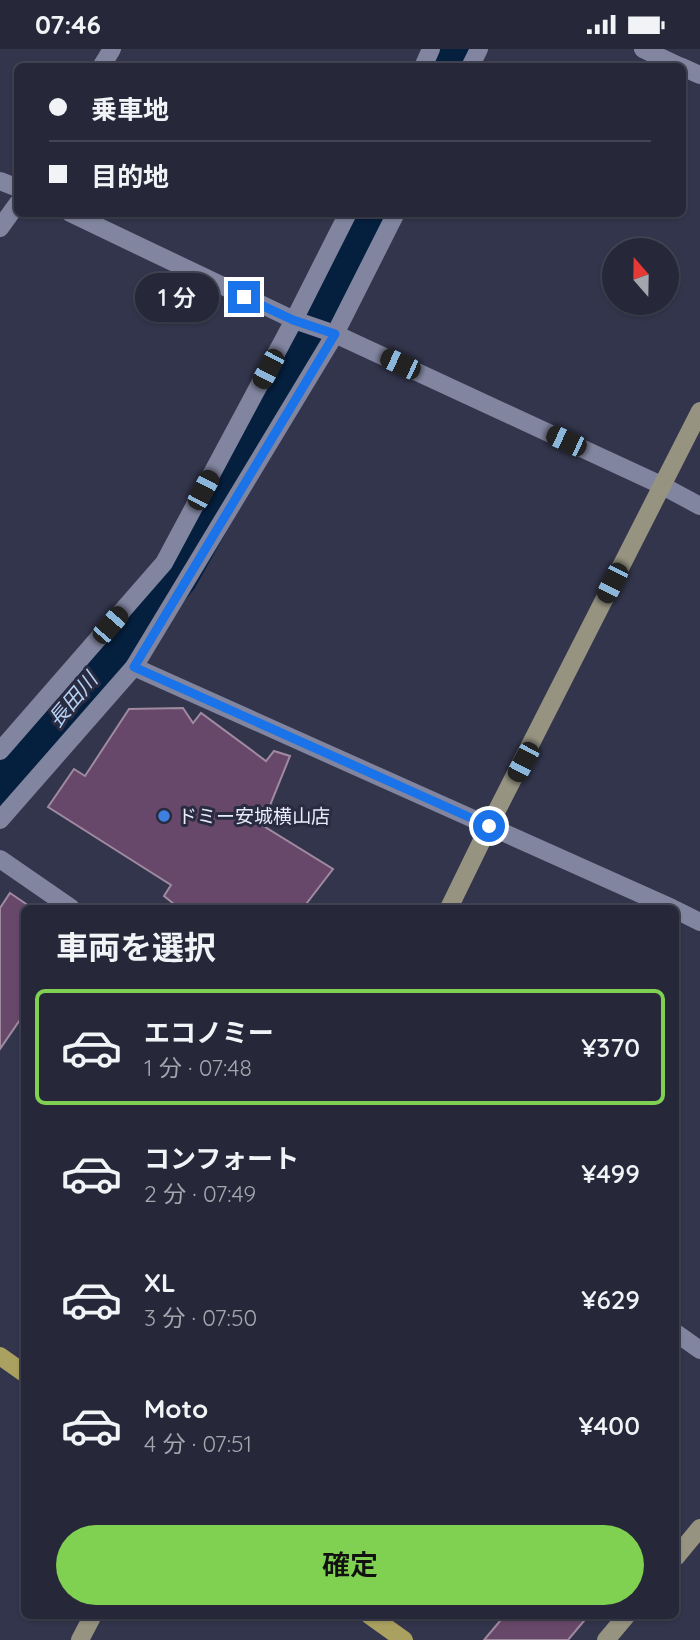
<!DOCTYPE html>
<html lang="ja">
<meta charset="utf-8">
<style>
:root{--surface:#262839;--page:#323444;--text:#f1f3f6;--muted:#a4a6ae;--line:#424453;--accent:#80d052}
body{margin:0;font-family:Quicksand,"Noto Sans JP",sans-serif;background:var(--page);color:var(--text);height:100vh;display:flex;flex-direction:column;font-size:26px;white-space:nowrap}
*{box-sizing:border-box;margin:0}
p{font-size:23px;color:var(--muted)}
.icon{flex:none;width:38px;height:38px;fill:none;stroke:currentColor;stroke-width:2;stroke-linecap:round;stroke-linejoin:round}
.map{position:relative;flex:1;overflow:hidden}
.drawer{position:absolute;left:21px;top:856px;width:658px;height:714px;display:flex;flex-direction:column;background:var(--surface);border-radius:10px;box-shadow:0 2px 5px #0004,0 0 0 2px var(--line)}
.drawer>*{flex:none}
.hud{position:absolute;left:14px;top:14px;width:672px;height:154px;border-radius:10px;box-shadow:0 2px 5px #0004,0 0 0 2px var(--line);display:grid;align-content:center;height:154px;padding:0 35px;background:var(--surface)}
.needle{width:46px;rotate:340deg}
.buttons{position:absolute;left:602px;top:189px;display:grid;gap:14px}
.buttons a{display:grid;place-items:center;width:77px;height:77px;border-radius:50%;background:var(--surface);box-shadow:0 2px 5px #0004,0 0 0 2px var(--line);font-size:35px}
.end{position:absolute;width:32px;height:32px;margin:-16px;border:9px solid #1a73e8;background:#fff;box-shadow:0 0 0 4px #fff}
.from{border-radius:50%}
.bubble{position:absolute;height:49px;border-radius:24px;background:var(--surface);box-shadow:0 2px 5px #0004,0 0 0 2px var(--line);font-size:23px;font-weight:600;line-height:49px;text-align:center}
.car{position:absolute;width:21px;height:42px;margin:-21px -10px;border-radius:9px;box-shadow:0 0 5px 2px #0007;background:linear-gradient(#222 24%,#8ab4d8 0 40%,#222 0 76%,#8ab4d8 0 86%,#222 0)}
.hud b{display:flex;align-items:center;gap:24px;height:66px;font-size:26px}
.hud b+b{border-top:2px solid var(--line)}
.hud i{width:18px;height:18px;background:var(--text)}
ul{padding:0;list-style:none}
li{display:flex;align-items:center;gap:21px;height:116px;margin:0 14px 10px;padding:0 21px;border:4px solid transparent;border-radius:10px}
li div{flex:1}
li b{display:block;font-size:26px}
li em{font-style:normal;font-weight:600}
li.active{border-color:var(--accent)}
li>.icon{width:63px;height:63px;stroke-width:1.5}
h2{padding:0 35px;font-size:32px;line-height:84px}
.button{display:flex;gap:14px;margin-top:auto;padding:14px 35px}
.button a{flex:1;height:80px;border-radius:42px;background:var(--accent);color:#111;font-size:28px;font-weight:600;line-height:80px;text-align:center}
.status{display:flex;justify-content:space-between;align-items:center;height:49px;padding:0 35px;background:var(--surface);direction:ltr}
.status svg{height:19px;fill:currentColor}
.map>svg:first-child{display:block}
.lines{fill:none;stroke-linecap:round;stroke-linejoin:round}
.river{stroke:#051f3e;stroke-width:42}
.building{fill:#68486a;stroke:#9f8aa0;stroke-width:2}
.street{stroke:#81859f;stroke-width:18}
.secondary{stroke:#969380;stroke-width:18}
.primary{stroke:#aaa160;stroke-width:18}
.route{stroke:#1a73e8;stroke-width:9}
.shop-dot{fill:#3f7fe0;stroke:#292b41;stroke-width:2.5}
.labels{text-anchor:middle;stroke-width:6;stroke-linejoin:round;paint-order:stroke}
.poi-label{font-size:19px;fill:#eaecfa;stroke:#292b41;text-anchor:start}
.water-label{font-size:21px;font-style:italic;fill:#b5d1f4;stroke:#292b41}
</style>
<div class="status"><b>07:46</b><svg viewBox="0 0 49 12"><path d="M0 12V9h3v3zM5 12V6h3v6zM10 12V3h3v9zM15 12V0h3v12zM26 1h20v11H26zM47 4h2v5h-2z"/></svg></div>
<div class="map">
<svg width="700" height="1591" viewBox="0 0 700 1591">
<rect width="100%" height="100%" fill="#33354c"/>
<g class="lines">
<g class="river">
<path d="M448 18 457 0"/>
<path d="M0 737 177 528 297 313 331 259 374 164"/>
</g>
</g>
<g class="building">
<path d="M183 659 193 674 201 664 266 712 274 702 290 707 262 776 333 820 303 859H192L189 857 187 859H179L164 847 171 836 48 758 74 720 85 727 129 660Z"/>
<path d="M10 844 32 859H24V965L0 1000V859Z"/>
<path d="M505 1566H589L568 1591H484Z"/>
</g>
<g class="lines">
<g class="street">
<path d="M643 0 681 18"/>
<path d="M101 18 112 0"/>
<path d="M423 18 431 0"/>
<path d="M470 18 479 0"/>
<path d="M682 18 700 26"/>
<path d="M0 132 18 139"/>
<path d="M70 164 294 271 335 285 661 436 700 457"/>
<path d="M0 179 18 154"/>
<path d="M134 618 672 859"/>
<path d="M0 702 164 514 294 271 348 164"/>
<path d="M0 771 134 618 335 285 396 164"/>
<path d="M0 810 71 859"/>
<path d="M676 861 700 873"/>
<path d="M676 1284 700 1301"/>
</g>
<g class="secondary">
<path d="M449 859 489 777 700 362"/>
<path d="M676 1508 700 1479"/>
<path d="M80 1591 93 1566"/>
<path d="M606 1591 627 1566"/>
</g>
<g class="primary">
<path d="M0 1307 24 1324"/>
<path d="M369 1566 404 1591"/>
</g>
</g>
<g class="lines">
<path class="route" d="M244 248 293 271 335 285 134 618 489 777"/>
</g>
<circle class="shop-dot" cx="164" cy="767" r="7"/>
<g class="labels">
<g class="poi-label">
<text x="178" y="774">ドミー安城横山店</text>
</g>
<g class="water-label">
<text transform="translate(73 651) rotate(-50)" y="7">長田川</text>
</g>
</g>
</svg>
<div class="buttons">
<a><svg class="needle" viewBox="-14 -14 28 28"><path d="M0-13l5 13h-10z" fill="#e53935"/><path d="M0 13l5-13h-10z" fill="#a4a6ae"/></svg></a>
</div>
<i class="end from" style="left:489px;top:777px"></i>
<i class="end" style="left:244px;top:248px"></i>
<div class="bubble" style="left:135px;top:224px;width:84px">1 分</div>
<i class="car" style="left:400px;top:315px;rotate:295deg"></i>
<i class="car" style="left:268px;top:320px;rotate:208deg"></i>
<i class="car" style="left:566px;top:392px;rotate:295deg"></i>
<i class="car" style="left:203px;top:441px;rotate:28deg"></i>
<i class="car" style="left:612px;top:534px;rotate:207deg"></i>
<i class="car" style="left:110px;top:576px;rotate:41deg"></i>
<i class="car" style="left:523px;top:713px;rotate:208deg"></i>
<div class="hud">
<b><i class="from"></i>乗車地</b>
<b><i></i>目的地</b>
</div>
<section class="drawer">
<h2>車両を選択</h2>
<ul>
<li class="active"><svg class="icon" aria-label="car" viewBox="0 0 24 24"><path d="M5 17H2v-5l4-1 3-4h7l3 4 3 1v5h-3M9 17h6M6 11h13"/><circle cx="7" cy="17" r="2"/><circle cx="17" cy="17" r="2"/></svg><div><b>エコノミー</b><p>1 分 · 07:48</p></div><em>¥370</em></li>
<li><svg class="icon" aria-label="car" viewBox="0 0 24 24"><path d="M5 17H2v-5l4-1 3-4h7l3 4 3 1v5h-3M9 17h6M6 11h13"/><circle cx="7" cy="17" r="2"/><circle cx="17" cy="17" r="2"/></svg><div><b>コンフォート</b><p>2 分 · 07:49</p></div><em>¥499</em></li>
<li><svg class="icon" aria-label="car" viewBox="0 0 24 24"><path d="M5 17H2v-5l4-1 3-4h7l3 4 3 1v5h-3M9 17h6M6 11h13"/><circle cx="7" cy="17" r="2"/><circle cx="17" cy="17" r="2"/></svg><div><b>XL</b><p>3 分 · 07:50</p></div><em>¥629</em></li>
<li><svg class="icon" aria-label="car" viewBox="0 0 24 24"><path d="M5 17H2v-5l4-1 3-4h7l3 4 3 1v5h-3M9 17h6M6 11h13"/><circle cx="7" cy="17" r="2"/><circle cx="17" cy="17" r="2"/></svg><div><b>Moto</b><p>4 分 · 07:51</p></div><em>¥400</em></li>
</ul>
<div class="button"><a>確定</a></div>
</section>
</div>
